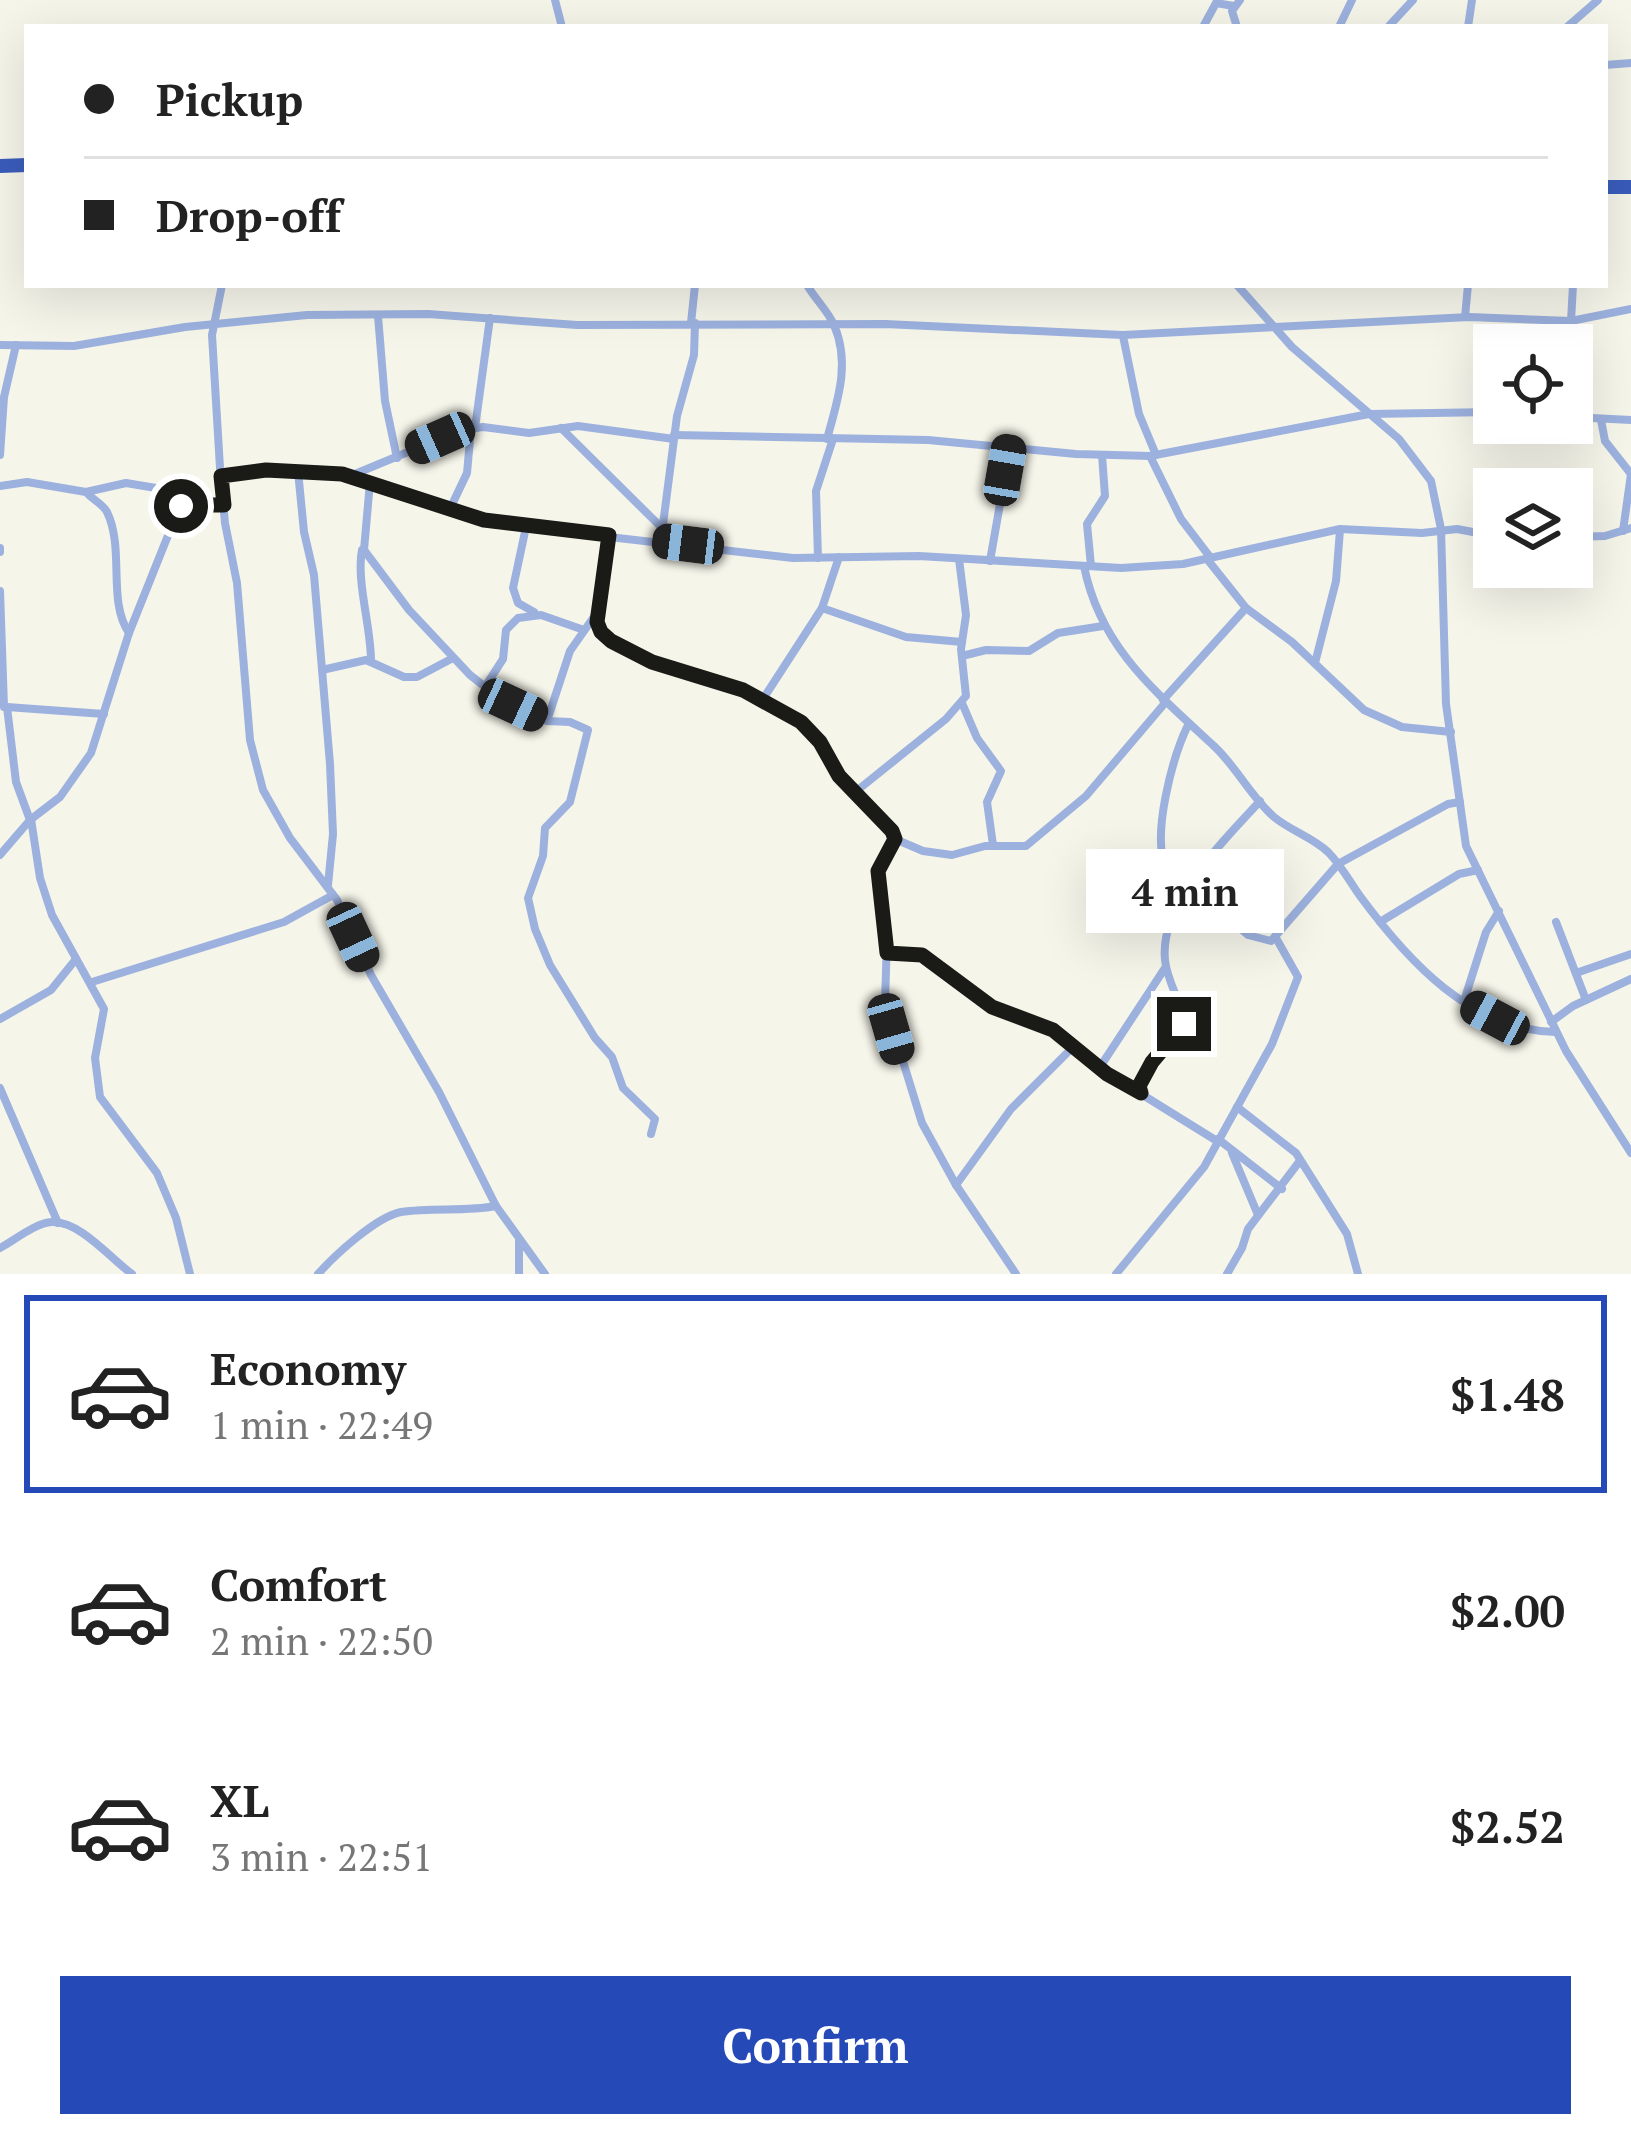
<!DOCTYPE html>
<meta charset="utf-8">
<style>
:root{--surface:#fff;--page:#f6f6f6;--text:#222;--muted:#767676;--line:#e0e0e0;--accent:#2649b8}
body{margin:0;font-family:"PT Serif",serif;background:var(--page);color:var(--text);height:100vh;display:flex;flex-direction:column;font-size:45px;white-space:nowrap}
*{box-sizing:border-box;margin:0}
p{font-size:39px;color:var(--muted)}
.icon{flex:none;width:66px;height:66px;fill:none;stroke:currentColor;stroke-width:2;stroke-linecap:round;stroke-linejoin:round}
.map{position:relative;height:1274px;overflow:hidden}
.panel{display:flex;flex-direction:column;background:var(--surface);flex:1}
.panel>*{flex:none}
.top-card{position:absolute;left:24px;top:24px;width:1584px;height:264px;border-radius:0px;box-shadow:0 12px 48px #0002;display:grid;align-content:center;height:264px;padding:0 60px;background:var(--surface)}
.fabs{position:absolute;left:1473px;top:324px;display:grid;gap:24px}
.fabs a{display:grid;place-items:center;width:120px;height:120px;border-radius:0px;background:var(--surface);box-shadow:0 12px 48px #0002;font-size:60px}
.end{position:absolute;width:54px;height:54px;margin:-27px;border:15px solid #1a1a17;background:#fff;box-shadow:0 0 0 6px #fff}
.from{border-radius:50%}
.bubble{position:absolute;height:84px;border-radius:0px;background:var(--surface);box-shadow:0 12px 48px #0002;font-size:39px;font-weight:600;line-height:84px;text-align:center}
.car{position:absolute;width:36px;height:72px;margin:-36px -18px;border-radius:15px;box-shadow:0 0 9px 3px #0007;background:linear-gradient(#222 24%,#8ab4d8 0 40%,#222 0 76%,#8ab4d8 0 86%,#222 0)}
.top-card b{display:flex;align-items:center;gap:42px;height:114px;font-size:45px}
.top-card b+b{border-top:3px solid var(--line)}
.top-card i{width:30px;height:30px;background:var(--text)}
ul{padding:21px 0 0;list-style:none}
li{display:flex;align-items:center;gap:36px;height:198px;margin:0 24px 18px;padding:0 36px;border:6px solid transparent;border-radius:0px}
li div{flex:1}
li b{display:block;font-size:45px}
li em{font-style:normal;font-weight:600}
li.current{border-color:var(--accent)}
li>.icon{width:108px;height:108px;stroke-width:1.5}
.button{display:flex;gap:24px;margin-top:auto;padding:24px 60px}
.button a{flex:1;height:138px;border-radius:0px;background:var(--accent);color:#fff;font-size:48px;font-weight:600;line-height:138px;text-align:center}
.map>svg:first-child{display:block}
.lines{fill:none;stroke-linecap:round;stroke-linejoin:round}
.street{stroke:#9cb1de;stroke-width:8}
.highway{stroke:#3a5dbc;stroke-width:14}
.route{stroke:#1a1a17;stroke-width:15}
</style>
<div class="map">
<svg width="1631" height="1274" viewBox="0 0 1631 1274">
<rect width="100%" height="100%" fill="#f6f5ea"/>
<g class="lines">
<g class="street">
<path d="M555 0 562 27"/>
<path d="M1203 27 1216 3 1234 6"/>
<path d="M1237 27 1232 11 1240 0"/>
<path d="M1339 27 1352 0"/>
<path d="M1388 27 1413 0"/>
<path d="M1468 27 1472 0"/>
<path d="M1567 27 1598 0"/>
<path d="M1605 65 1631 63"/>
<path d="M222 285 212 335 220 468 225 523 237 583 250 740 263 790 290 838 337 900 371 975 439 1092 496 1206 545 1274"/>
<path d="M807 285C815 299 828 311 834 325 851 364 837 402 827 439"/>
<path d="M1237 285 1292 347 1399 439 1431 481 1441 529 1446 704 1466 846 1566 1051 1631 1153"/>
<path d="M378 316 385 401 397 458"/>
<path d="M1465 317 1468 285"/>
<path d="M1571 321 1573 285"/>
<path d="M691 323 695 285"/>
<path d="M1123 336 1139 414 1156 455"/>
<path d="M0 345 74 346 185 327 307 315 428 314 577 325 885 324 1123 335 1469 317 1571 321 1631 309"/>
<path d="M1572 417 1631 420"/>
<path d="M1601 420 1605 441 1631 474"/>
<path d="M475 428 490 318"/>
<path d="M561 428 661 527"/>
<path d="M674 435 928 440 1076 454 1150 456 1369 414 1494 412"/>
<path d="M0 455 4 397 16 345"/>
<path d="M1150 456 1181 519 1210 557"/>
<path d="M298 471 304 532 314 575 330 764 333 834 328 885"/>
<path d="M221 476 265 470 342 474 513 526 793 558 919 556 1121 568 1183 564 1340 529 1422 533 1457 529 1494 536"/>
<path d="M350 476 461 430 483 427 529 433 578 426 674 439"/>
<path d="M370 482 364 550 409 610 470 675 493 693 547 721 570 722 588 730 570 802 545 828 543 856 528 898 535 929 550 965 595 1038 612 1057 623 1088 655 1119 651 1134"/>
<path d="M0 486 27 482 86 492 126 483 162 489 204 505H223"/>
<path d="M87 493C92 499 104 505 107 512 125 549 107 601 129 633"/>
<path d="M450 509 467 473 471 429"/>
<path d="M526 527 513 588 518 603 534 612"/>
<path d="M1623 531 1631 474"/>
<path d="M609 535 597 621 601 633 653 661 743 690 788 713 810 730 839 776 892 831 895 839 878 871 887 938 885 1003 922 1123 956 1185"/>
<path d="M1572 537 1605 536 1631 528"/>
<path d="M661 540 677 416 694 355 695 323"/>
<path d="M0 548V552"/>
<path d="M362 550C356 581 371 626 371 661"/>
<path d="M818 558 816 491 833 439"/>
<path d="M1207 559 1246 608 1292 642 1364 710 1402 727 1451 732"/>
<path d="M990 561 1010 447"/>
<path d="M1084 566C1100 648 1157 693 1215 747 1237 768 1252 798 1274 817 1291 831 1312 837 1328 852 1341 865 1350 882 1360 896 1408 961 1470 1030 1556 1032"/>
<path d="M1091 566 1087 524 1105 496 1102 455"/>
<path d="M0 591 4 707"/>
<path d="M822 608 906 637 962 642"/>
<path d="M962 656 986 650 1029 651 1058 633 1103 626"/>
<path d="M1315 663 1336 581 1340 530"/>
<path d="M322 670 366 660 404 677H417L453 658"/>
<path d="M485 687 503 659 506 630 518 618 541 615 584 630"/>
<path d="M763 699 822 608 839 557"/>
<path d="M1163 700 1246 608"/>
<path d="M962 703 977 738 1001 771 987 802 993 845"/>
<path d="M7 707 16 782 30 820"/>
<path d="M7 707 104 714"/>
<path d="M547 721 570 651 598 611"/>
<path d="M854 793 946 719 966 696 961 649 966 615 959 559"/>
<path d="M31 819 40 878 52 915 104 1009 95 1058 100 1097 157 1173 176 1218 190 1274"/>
<path d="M895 839 923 851 952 855 985 846H1026L1086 796 1165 703"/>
<path d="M0 855 30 820 60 797 91 753 129 633 183 498"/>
<path d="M1186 889C1178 883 1170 877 1166 868 1151 835 1173 756 1188 725"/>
<path d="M1184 892 1225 915 1248 935 1271 941 1338 864 1448 804 1460 802"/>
<path d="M1380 922 1459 874 1478 870"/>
<path d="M1556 922 1586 1000"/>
<path d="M887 953 922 955 992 1007 1053 1030 1107 1074 1140 1092"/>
<path d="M1576 973 1631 954"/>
<path d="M92 982 284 922 333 895"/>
<path d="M1464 1001 1486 932 1499 911"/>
<path d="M0 1019 51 990 76 959"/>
<path d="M1551 1022 1573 1006 1631 979"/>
<path d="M1100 1067 1165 968"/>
<path d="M0 1088 58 1223"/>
<path d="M1237 1107 1296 1153 1347 1234 1358 1274"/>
<path d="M1218 1139 1282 1189"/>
<path d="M1217 1141 1146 1097 1139 1086 1152 1062 1184 1024C1182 1002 1167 982 1165 960 1159 902 1224 841 1260 801"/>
<path d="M1232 1153 1258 1215"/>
<path d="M0 1248C15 1240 35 1223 52 1222 80 1221 110 1258 132 1274"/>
<path d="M318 1274C335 1255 376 1217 401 1212 433 1207 465 1212 496 1206"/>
<path d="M519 1274V1240"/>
<path d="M1016 1274 956 1185 1011 1109 1075 1045"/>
<path d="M1116 1274 1204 1167 1272 1044 1298 977 1276 938"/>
<path d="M1227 1274 1242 1248 1248 1229 1299 1162"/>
</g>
<g class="highway">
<path d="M0 166 27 165"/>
<path d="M1605 187H1631"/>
</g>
</g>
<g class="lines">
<path class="route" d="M181 506 183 498 204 505H224L221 476 266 470 342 474 484 520 609 535 597 622 601 632 611 641 652 662 743 690 801 722 820 742 839 776 892 831 895 839 878 871 887 953 922 955 992 1007 1053 1030 1107 1074 1141 1093 1139 1086 1152 1062 1184 1024"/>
</g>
</svg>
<div class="fabs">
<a><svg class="icon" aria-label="locate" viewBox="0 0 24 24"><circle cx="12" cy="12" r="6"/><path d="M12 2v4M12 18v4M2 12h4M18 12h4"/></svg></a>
<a><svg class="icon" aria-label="layers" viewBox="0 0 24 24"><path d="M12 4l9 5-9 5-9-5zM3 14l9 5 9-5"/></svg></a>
</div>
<i class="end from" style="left:181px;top:506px"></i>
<i class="end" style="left:1184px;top:1024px"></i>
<div class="bubble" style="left:1086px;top:849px;width:198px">4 min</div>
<i class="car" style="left:440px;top:438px;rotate:246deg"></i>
<i class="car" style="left:1005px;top:470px;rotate:10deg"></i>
<i class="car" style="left:688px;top:544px;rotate:277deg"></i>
<i class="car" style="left:513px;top:705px;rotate:115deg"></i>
<i class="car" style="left:353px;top:937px;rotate:155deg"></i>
<i class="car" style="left:1495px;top:1018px;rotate:298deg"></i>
<i class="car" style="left:891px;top:1029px;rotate:164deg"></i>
<div class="top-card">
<b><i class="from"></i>Pickup</b>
<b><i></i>Drop-off</b>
</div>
</div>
<section class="panel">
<ul>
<li class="current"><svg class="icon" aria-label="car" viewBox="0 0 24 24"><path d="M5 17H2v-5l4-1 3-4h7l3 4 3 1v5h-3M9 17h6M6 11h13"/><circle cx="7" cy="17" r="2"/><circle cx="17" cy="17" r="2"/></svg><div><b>Economy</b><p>1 min · 22:49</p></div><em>$1.48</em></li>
<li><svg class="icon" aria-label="car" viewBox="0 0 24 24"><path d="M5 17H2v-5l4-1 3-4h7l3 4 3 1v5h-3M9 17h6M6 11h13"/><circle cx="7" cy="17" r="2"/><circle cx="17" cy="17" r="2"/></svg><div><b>Comfort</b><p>2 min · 22:50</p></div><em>$2.00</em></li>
<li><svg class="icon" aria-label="car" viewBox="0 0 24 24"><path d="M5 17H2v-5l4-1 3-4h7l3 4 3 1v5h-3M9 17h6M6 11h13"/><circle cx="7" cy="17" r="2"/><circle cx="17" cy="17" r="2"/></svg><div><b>XL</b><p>3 min · 22:51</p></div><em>$2.52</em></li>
</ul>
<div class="button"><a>Confirm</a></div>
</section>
